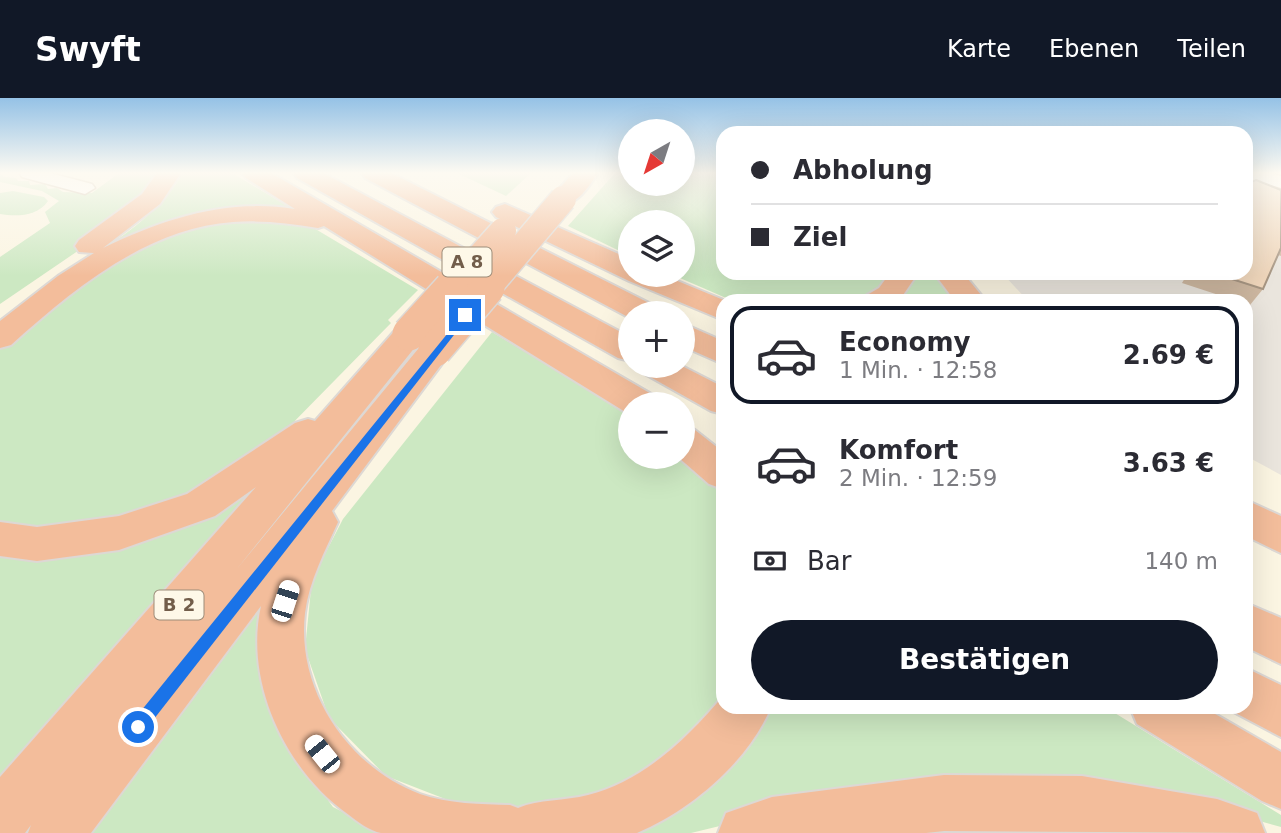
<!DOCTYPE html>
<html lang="de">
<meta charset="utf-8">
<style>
:root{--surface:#fff;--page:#f7f7f7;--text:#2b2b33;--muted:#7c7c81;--line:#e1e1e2;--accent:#111827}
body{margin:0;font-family:"DejaVu Sans",sans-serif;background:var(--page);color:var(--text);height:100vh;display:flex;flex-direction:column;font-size:26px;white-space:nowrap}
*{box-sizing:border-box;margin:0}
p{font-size:23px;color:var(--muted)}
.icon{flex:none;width:38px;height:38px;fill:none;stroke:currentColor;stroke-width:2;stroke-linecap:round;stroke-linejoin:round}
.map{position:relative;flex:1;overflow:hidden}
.details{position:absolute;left:716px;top:196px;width:537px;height:420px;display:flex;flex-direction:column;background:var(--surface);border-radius:21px;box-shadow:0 7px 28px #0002}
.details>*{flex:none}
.banner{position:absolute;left:716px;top:28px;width:537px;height:154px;border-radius:21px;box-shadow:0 7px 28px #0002;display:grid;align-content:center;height:154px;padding:0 35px;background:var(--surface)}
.needle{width:46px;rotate:219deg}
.fabs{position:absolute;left:618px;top:21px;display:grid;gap:14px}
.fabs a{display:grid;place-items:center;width:77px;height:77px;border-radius:50%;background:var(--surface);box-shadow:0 7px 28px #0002;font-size:35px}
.end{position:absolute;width:32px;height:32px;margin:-16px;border:9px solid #1a73e8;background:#fff;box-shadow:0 0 0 4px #fff}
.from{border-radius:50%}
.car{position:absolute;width:21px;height:42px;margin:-21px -10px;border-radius:9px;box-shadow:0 0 5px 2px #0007;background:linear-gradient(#fff 24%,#345 0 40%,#fff 0 76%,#345 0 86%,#fff 0)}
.banner b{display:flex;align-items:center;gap:24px;height:66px;font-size:26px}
.banner b+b{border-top:2px solid var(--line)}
.banner i{width:18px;height:18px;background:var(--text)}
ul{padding:12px 0 0;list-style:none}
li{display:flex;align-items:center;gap:21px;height:98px;margin:0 14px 10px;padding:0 21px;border:4px solid transparent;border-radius:21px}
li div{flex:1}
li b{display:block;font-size:26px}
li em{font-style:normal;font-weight:600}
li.selected{border-color:var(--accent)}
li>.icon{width:63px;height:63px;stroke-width:1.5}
.pay{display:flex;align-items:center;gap:18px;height:77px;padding:0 35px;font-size:26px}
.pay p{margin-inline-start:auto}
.primary-button{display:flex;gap:14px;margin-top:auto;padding:14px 35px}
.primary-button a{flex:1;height:80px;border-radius:42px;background:var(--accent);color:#fff;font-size:28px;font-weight:600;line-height:80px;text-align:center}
header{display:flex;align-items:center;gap:42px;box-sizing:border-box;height:98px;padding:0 35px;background:var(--accent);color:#fff}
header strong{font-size:33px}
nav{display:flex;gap:38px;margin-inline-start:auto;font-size:24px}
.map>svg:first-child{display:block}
.industrial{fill:#eae5dd}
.green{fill:#cce8c2}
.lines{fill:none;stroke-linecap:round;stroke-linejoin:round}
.street-casing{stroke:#ccbdaa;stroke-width:3}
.highway-casing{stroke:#ddd8d4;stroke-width:4}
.street{fill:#fff;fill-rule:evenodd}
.highway{fill:#f3bd9b;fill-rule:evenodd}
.highway-bridge-far1-casing{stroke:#ddd8d4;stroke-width:29;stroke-linecap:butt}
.highway-bridge-casing{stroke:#ddd8d4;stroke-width:36;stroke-linecap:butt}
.highway-bridge-far1{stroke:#f3bd9b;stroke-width:26}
.highway-bridge{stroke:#f3bd9b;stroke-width:33}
.wall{fill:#ceb8a1}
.building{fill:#efd6bb;stroke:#a79683;stroke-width:2}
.route{fill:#1a73e8}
.labels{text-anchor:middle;stroke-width:7;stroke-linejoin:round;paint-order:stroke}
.shield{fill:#fef8e8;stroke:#9c8c79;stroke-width:2}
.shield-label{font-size:18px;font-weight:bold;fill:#725d4a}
</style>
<header>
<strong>Swyft</strong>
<nav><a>Karte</a><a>Ebenen</a><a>Teilen</a></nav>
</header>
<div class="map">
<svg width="1281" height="735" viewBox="0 0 1281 735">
<rect width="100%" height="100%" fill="#fbf5e2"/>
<path class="industrial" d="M1246 85 1281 94V377L1246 358V203H1028L1002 175H1246Z"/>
<g class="green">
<path d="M0 75 4 79 16 80 18 83H29L30 87 45 86 48 91 57 90 63 94 92 95 119 75H162L88 146 0 206V159L50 125 45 114 59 103 42 93 0 84Z"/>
<path d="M183 75H232L289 109 224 111 73 171C117 141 154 122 183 75Z"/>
<path d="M457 75H531L506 98Z"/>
<path d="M615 75H630V86H682L683 75H723V175H941L960 203H733L673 177H682V124H630V158L568 128Z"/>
<path d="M13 93 44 99 48 103C38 118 17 119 0 116V95Z"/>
<path d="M208 123H302L418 192 388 222 391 225 281 337 175 404 109 425 30 432 0 426V252L19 232 136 150Z"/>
<path d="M492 234 630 316V359H682L723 379V609L659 675 568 710 471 711 386 678 329 620 305 551 312 481 343 421Z"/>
<path d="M252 392 0 684V458C83 474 180 431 252 392Z"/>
<path d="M281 477 263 554 279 636 333 709 385 735H84Z"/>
<path d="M764 609H1105L1281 717V729L1184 702 840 699 691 735H614Z"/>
</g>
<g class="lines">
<g class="street-casing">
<g id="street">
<path d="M20 75H50L92 86 95 90 85 96 22 79Z"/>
<path d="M1246 75H1269L1281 78V90L1246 80Z"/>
</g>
</g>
<g class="highway-casing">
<g id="highway">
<path d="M157 75H181L160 106 103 150C163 121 228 100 295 111L246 80 242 75H271L653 297 658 306H630V315H627L324 128 318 130C289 125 262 122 233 124 147 130 72 192 11 247L0 250V223L58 178 94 155 79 154 75 148 79 142 142 96Z"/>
<path d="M293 75H323L630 239V263L618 260 297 80Z"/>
<path d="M361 75H391L655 208 659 215H630V220L365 80Z"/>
<path d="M573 75H598C587 91 575 111 554 106L550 101Z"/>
<path d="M505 106 630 161V177H663L726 203H723V222L629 183 496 119 492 114 496 109Z"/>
<path d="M890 175H918L899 203H863L867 197 879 190Z"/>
<path d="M934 175H963L986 203H955Z"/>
<path d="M682 225 723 243V266L682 248Z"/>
<path d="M409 226 420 229 425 236 420 243 236 472 423 245 435 242 447 245 451 252 447 259 332 413 338 424C325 453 309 483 305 515 296 592 348 669 420 696 448 706 481 706 510 707L518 710C539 701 565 703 588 697 642 684 688 640 723 598V609H771C748 664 691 712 637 735 578 735 520 735 461 735 436 735 406 735 381 735 370 733 358 724 349 717 286 673 244 585 261 508L91 735H28L31 727 25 735H0V679L256 389 215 418 119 452 37 463 0 458V424L37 429 119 418 187 396 295 325 308 321 315 323 398 229Z"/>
<path d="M640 268H682L723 289V316L711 313 645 276Z"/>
<path d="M682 328 695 332 723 354V391L709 386 678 359H682Z"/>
<path d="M1246 402 1281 418V455L1246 438Z"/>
<path d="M1246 505 1281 520V566L1246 549Z"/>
<path d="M1246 570 1281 587V639L1228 611V609H1246Z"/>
<path d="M1130 609H1203L1281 654V711L1262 703 1137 626Z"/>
<path d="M944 677 1082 678 1217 701 1257 715 1265 735 944 733 926 735H718L726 715 772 699Z"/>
</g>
</g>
<use href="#street" class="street"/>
<use href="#highway" class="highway"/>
<g class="highway-bridge-far1-casing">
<g id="highway-bridge-far1">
<path d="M450 192 503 133"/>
<path d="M486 192 563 101"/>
</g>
</g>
<g class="highway-bridge-casing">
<g id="highway-bridge">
<path d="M409 236 451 190"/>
<path d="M435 252 488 190"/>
</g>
</g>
<use href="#highway-bridge-far1" class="highway-bridge-far1"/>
<use href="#highway-bridge" class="highway-bridge"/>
</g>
<path class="wall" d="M1281 92V158L1278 157 1263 191 1250 207 1246 206V203H1237L1182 185 1188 175H1246Z"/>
<path class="building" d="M1256 82 1281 92V150L1263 191 1213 175H1246V86Z"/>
<linearGradient id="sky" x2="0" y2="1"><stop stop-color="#95c2e6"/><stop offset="0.42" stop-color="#fdfaf2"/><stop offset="1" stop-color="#fdfaf2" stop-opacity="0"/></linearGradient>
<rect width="1281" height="178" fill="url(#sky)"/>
<path class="route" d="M465 214 469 217 468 219 143 635 138 637 132 635 130 629 132 624Z"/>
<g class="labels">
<g class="shield">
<rect x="442.5" y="149.5" width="49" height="29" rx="5"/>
<rect x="154.5" y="492.5" width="49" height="29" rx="5"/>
</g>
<g class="shield-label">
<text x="467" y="170">A 8</text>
<text x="179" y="513">B 2</text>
</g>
</g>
</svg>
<div class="fabs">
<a><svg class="needle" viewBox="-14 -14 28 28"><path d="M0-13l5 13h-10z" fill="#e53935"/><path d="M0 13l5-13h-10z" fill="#7c7c81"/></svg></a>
<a><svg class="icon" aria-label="layers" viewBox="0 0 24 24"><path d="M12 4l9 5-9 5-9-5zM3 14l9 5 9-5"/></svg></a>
<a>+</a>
<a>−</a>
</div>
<i class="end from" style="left:138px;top:629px"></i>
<i class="end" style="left:465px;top:217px"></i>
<i class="car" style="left:285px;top:503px;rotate:18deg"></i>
<i class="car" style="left:322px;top:656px;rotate:321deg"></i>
<div class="banner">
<b><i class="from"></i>Abholung</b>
<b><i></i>Ziel</b>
</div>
<section class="details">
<ul>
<li class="selected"><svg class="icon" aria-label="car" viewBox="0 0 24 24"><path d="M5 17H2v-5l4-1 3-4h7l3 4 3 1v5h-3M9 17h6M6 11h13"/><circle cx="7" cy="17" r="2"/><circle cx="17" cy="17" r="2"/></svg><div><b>Economy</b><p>1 Min. · 12:58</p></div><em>2.69 €</em></li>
<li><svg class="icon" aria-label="car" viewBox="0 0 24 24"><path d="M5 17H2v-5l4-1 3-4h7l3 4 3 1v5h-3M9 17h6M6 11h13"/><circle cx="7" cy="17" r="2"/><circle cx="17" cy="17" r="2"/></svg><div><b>Komfort</b><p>2 Min. · 12:59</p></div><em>3.63 €</em></li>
</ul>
<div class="pay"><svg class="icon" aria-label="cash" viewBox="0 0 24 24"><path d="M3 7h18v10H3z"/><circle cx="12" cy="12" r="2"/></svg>Bar<p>140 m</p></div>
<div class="primary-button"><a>Bestätigen</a></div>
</section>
</div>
